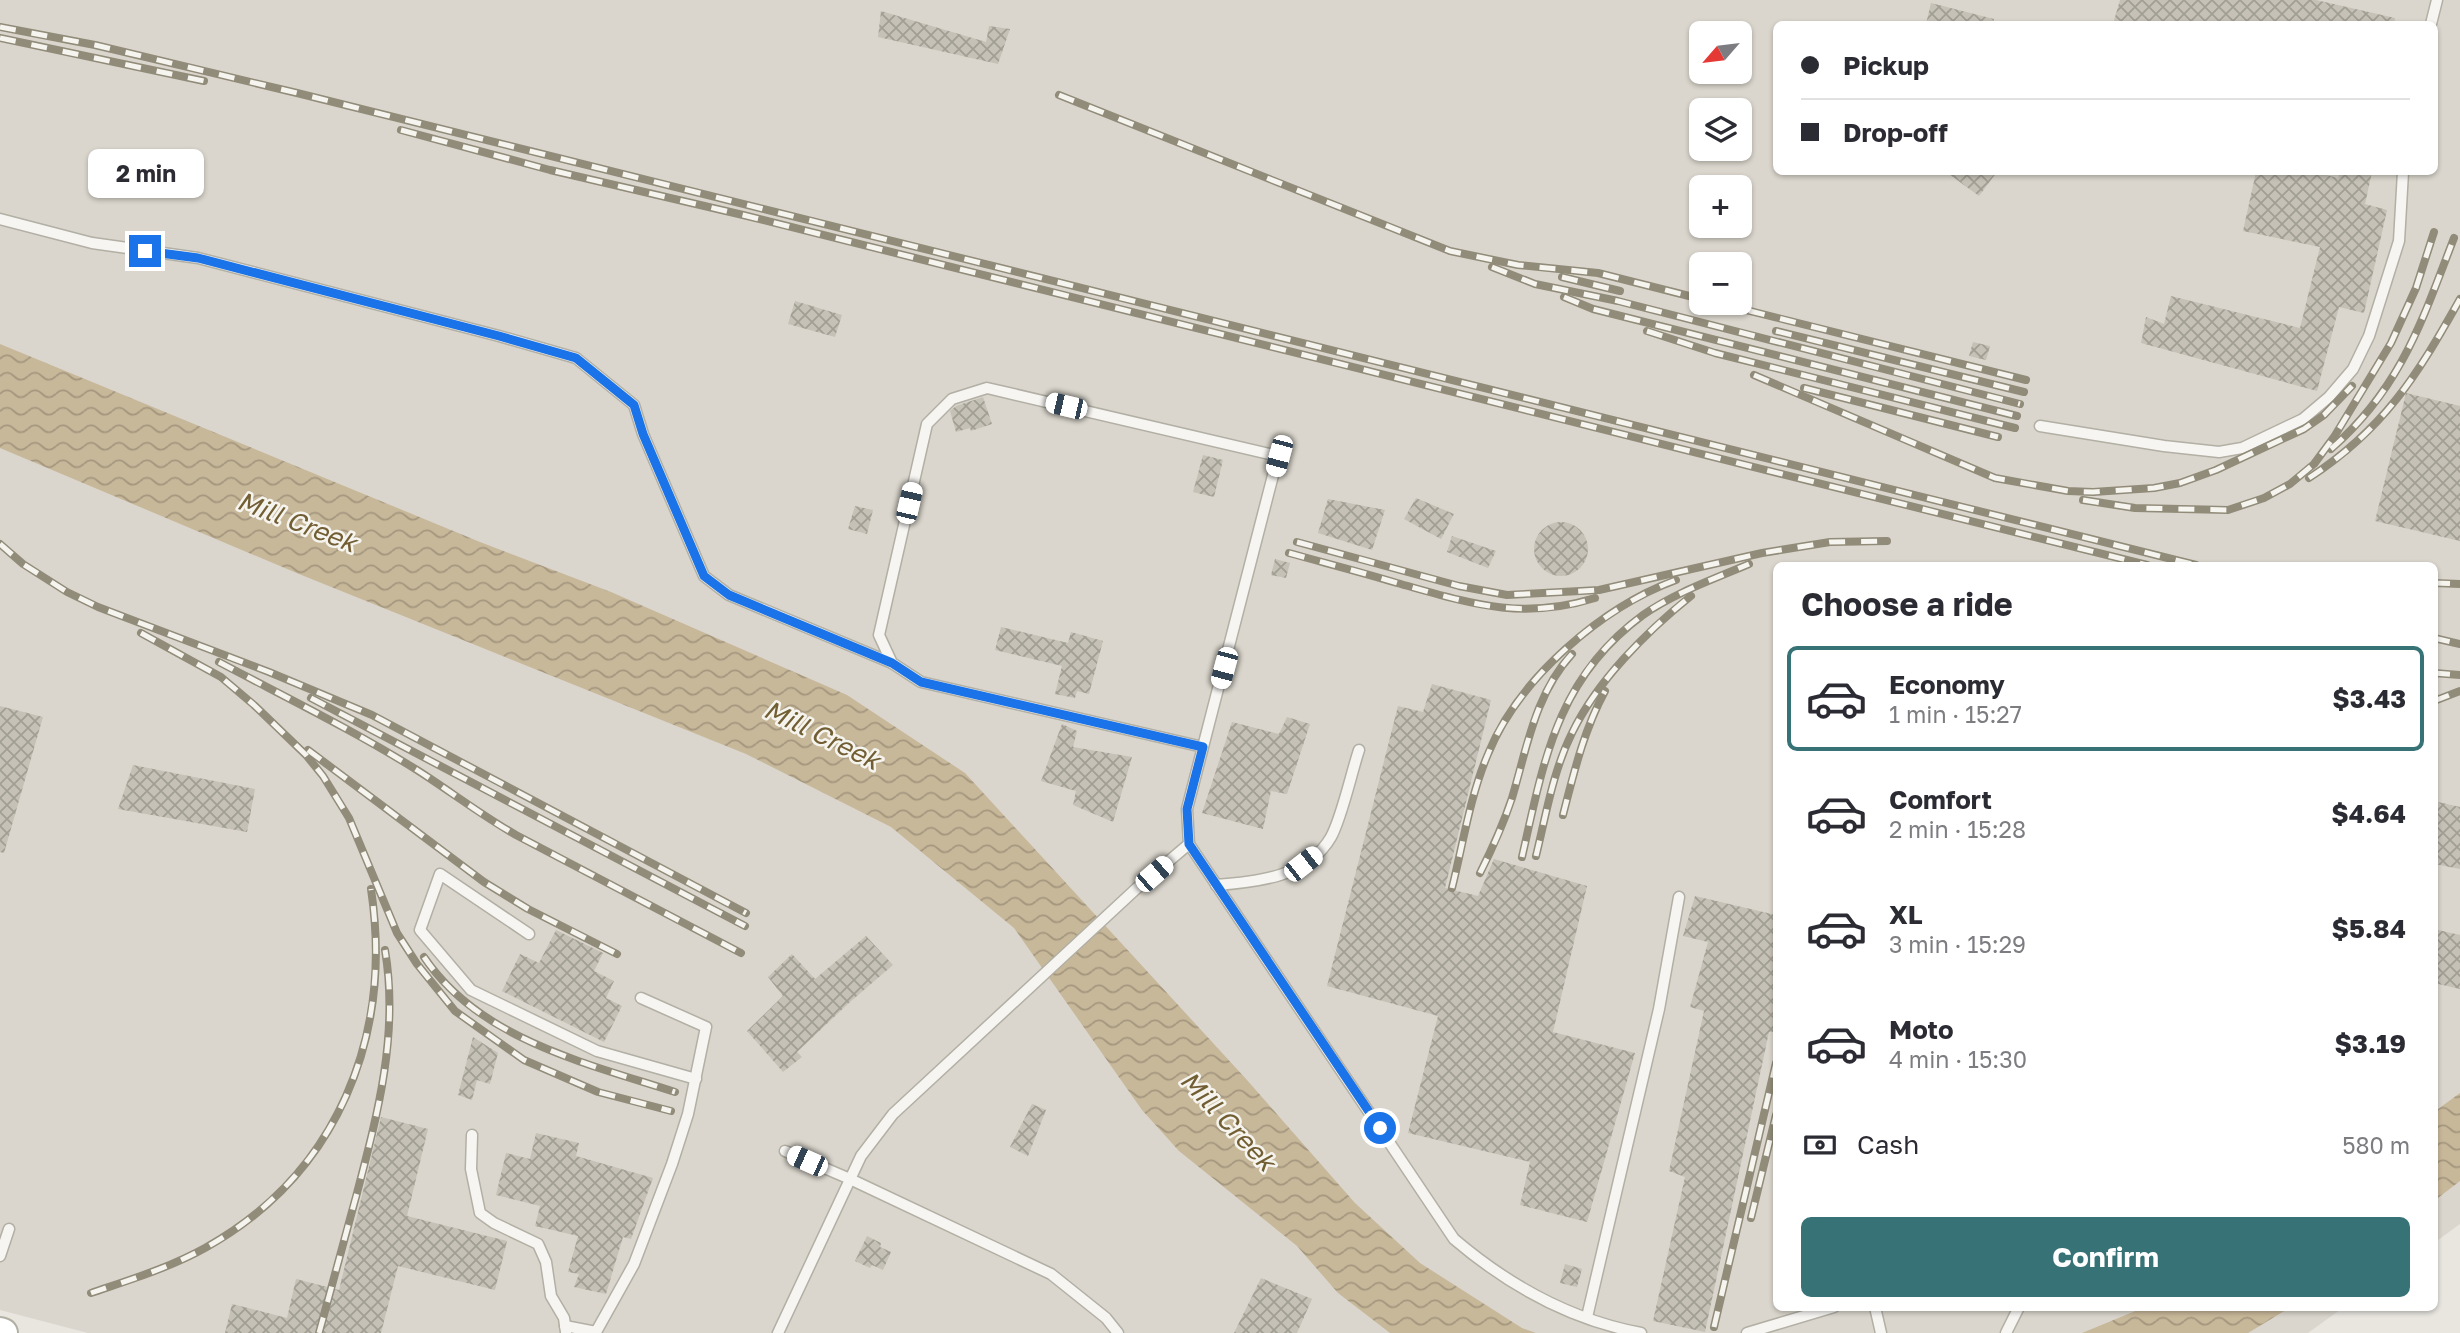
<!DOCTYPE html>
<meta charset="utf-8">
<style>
:root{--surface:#fff;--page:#f7f7f7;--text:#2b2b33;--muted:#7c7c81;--line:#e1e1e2;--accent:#377376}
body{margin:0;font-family:"Golos Text",sans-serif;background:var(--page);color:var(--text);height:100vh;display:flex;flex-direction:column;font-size:26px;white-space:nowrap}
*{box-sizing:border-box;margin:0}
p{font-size:23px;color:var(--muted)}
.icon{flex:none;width:38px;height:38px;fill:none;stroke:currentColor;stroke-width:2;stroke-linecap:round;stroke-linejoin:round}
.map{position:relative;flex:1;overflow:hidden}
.sheet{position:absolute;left:1773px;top:562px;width:665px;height:749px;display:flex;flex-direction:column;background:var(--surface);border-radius:10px;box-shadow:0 2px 5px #0004}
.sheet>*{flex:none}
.banner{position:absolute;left:1773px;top:21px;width:665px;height:154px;border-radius:10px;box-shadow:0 2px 5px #0004;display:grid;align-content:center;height:154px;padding:0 28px;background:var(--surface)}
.needle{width:46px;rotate:242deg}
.buttons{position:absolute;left:1689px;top:21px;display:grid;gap:14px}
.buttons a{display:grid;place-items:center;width:63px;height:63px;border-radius:10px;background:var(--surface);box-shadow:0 2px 5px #0004;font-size:35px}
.end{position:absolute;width:32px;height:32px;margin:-16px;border:9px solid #1a73e8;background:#fff;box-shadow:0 0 0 4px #fff}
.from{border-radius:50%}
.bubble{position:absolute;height:49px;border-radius:10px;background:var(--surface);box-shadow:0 2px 5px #0004;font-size:23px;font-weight:700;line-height:49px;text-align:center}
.car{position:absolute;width:21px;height:42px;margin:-21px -10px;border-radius:9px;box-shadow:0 0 5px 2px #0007;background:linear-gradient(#fff 24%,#345 0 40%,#fff 0 76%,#345 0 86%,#fff 0)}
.banner b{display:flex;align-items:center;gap:24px;height:66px;font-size:26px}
.banner b+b{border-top:2px solid var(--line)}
.banner i{width:18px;height:18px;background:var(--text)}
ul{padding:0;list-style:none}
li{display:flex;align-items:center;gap:21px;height:105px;margin:0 14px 10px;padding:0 14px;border:4px solid transparent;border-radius:10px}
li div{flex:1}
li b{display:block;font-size:26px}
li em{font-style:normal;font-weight:700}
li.current{border-color:var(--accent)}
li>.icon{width:63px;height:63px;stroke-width:1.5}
h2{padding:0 28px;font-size:32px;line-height:84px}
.pay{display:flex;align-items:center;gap:18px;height:77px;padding:0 28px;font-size:26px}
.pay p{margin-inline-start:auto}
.action{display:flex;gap:14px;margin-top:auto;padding:14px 28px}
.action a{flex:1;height:80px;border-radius:10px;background:var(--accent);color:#fff;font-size:28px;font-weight:700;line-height:80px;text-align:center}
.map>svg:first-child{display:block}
.built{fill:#dad6cd;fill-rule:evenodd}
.water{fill:url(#water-waves)}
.building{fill:url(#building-cross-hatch)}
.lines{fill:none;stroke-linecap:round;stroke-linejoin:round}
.lane-casing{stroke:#b2afa4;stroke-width:13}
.secondary-casing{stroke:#b2afa4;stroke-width:32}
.lane{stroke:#f6f5f2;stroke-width:10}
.secondary{stroke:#fff;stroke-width:28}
.rail-casing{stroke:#918b79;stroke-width:8}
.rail{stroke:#f6f4ee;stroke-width:5;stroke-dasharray:16;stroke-linecap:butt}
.route{stroke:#1a73e8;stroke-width:9}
.labels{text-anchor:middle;stroke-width:5;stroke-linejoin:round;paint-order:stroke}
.water-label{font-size:26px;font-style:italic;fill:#725e33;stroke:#f6f4ee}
</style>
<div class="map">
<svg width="2460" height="1333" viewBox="0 0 2460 1333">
<defs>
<pattern id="water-waves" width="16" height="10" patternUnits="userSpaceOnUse" patternTransform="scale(1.75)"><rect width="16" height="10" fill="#c8b89a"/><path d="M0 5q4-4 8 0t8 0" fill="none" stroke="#a4977e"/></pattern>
<pattern id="building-cross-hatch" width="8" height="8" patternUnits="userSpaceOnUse" patternTransform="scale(1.75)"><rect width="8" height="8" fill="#c5c1b6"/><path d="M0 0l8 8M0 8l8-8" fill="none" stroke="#a19e94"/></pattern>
</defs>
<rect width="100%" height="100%" fill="#e8e6df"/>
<path class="built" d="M0 0H2460V1224L2434 1243V565H1776V1307H2344L2308 1333H88L0 1310ZM1776 24H2434V172H1776ZM1701 33H1740V72H1701ZM1701 110H1740V149H1701ZM1701 187H1740V226H1701ZM1701 264H1740V303H1701Z"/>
<g class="water">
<path d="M0 344 480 542 611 592 847 695 965 773 1247 1080 1355 1203 1420 1263 1522 1328 1536 1333H1390L1338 1293 1297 1246 1179 1151 1142 1110 1014 928 891 827 746 754 299 574 0 448Z"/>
<path d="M2460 1093V1181L2434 1201V1112Z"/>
<path d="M2145 1307H2291L2248 1333H2082Z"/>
</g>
<g class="building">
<path d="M2120 0H2316L2395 18 2394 24H2113Z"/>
<path d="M1931 3 1994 19 1993 24H1926Z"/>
<path d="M881 11 986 42 989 26 1010 29 998 64 878 37Z"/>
<path d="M1946 172H1997L1979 196Z"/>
<path d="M2256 172H2314L2338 178 2340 172H2372L2365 204 2387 210 2364 313 2339 307 2317 391 2141 343 2146 317 2164 324 2171 296 2300 328 2320 247 2243 231Z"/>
<path d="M795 301 842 315 835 337 788 324Z"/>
<path d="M1973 342 1990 346 1986 360 1969 356Z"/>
<path d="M2406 393 2460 406V541L2375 521Z"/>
<path d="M983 397 992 424 971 431 970 428 956 432 950 411 956 406Z"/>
<path d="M1203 455 1223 460 1214 497 1193 492Z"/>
<path d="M1416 498 1454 514 1441 539 1404 519Z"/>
<path d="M1328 499 1385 510 1372 550 1318 533Z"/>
<path d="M855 506 873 510 867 534 848 529Z"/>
<circle cx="1561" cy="549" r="27"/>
<path d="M1452 536 1496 551 1488 568 1447 552Z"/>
<path d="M1275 559 1290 563 1286 578 1271 575Z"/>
<path d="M1001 627 1068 643 1071 632 1103 641 1089 694 1077 691 1075 698 1055 694 1062 666 995 650Z"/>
<path d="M1432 684 1491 700 1445 888 1478 896 1494 859 1587 886 1553 1032 1635 1053 1587 1222 1520 1205 1530 1162 1408 1133 1438 1016 1327 986 1398 706 1423 712Z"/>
<path d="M0 706 43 717 4 853 0 852Z"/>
<path d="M1287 717 1310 724 1287 794 1271 791 1263 829 1202 813 1232 722 1279 734Z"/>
<path d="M1062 724 1077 731 1073 747 1132 757 1113 822 1073 805 1076 791 1041 781Z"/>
<path d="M133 765 255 789 247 832 118 809Z"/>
<path d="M2434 801 2460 807V869L2434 864Z"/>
<path d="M1695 896 1776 915V1032H1769L1705 1332 1653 1321 1685 1177 1669 1171 1704 1011 1690 1007 1708 942 1683 936Z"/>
<path d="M2434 929 2460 935V989L2434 983Z"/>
<path d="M556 930 603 953 594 971 614 981 606 998 622 1006 604 1042 502 991 520 954 539 963Z"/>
<path d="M866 936 893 965 850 1002 797 1052 802 1057 783 1072 747 1031 783 996 768 977 792 954 815 979Z"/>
<path d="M473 1037 498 1053 490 1084 477 1080 472 1100 458 1095Z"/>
<path d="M1032 1104 1046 1110 1028 1156 1010 1147Z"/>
<path d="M381 1117 428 1129 407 1216 507 1241 495 1290 398 1266 381 1333H225L232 1304 287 1318 296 1279 339 1290Z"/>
<path d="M536 1133 579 1143 576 1156 653 1178 631 1239 623 1237 606 1294 574 1287 579 1274 568 1272 578 1236 535 1226 540 1206 496 1195 506 1153 530 1159Z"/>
<path d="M867 1236 881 1243 880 1247 891 1252 883 1270 872 1265 870 1268 855 1261Z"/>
<path d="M1565 1264 1582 1269 1577 1287 1560 1283Z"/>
<path d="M1261 1278 1312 1299 1297 1333H1234Z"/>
</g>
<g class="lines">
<g class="lane-casing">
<g id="lane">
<path d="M2431 24 2437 0"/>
<path d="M0 219 92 243 198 258 499 336 576 358 634 405 643 434 704 576 729 595 892 663"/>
<path d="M2040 426 2164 446 2219 452 2242 448 2303 419 2329 397 2353 369 2369 336 2399 241 2403 172"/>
<path d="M1203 747 921 682 892 663 879 635 927 424 952 399 987 388 1278 456 1187 809 1189 844 1454 1239C1508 1285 1571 1320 1641 1333"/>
<path d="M1216 885C1257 882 1308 877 1331 837 1342 817 1351 774 1359 750"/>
<path d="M529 934 440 874 420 930 471 990 597 1051 696 1079"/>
<path d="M472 1135 471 1169 480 1213 494 1223 538 1244 546 1262 551 1296 564 1318 566 1332"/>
<path d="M785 1151 850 1179 1051 1274 1106 1318 1118 1333"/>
<path d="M0 1256 9 1229"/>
<path d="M1875 1307 1881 1333"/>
<path d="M1587 1317 1659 1009 1679 897"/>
<path d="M565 1326 596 1332 634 1264 672 1164 688 1114 706 1027 641 998"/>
<path d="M778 1333 861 1156 893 1114 1137 888 1189 844"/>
<path d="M1747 1333 1834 1307"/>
<path d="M2006 1333 2019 1307"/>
</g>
</g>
<g class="secondary-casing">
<path id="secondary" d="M0 1332 3 1333"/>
</g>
<use href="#lane" class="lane"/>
<use href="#secondary" class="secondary"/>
<g class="rail-casing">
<g id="rail">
<path d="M0 27 95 45 297 93 2196 565"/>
<path d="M0 38 204 81"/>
<path d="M1059 95 1450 251 1518 265 1598 273 1701 299"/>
<path d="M401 130 550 170 743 215 2147 565"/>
<path d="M1492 267 1535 284 1618 301 2020 404"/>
<path d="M1562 277 1620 291"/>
<path d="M1564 297 1593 309 2017 416"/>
<path d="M1718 303 2026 380"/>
<path d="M1647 331 1715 353 2015 428"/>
<path d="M1776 331 2024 392"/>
<path d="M1754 375 1995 478 2068 491 2093 492 2154 488 2180 483 2216 470 2304 429 2324 415 2352 386"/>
<path d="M1804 388 1998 437"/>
<path d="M2331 449C2401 388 2422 321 2454 238"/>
<path d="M2309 478C2384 429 2417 376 2460 299"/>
<path d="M2083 500 2135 508 2228 510 2264 498 2290 484 2314 464 2334 437 2391 343 2416 288 2434 232"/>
<path d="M1297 542 1459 586 1507 595 1599 590 1762 553 1830 542 1887 541"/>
<path d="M0 544 23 564 67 592 98 607 269 672 372 715 746 913"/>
<path d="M1289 553C1325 563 1361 572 1397 583 1469 603 1520 621 1595 598"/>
<path d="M2434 583 2460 584"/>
<path d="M141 633 221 677 254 705 306 755 323 776 349 818 397 933 417 964 455 1011 524 1060 598 1092 671 1111"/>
<path d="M2434 638 2460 644"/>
<path d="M219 662C285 697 353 730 417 770 450 791 481 815 516 835L741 953"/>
<path d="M2434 673 2460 675"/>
<path d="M311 698 745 926"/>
<path d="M2434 701 2460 691"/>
<path d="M308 750 484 882 528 909 617 954"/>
<path d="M1563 815C1574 772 1584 730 1605 691"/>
<path d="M1536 856C1546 815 1553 771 1572 733 1597 681 1646 632 1691 596"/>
<path d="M1522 857C1544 760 1557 678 1643 615 1674 593 1714 579 1749 564"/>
<path d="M1480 873C1492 849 1503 825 1512 798 1527 748 1535 694 1572 654"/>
<path d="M1452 888C1463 844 1470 796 1488 754 1518 679 1602 607 1676 580"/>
<path d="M424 957C480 1040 586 1063 675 1092"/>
<path d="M1751 1218 1776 1115"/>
<path d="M91 1293C129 1280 169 1268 205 1248 338 1174 393 1036 371 889"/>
<path d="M1714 1327 1776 1063"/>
<path d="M319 1333C332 1286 344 1240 357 1193 378 1113 399 1033 385 950"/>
</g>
</g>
<use href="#rail" class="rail"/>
</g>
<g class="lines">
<path class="route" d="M145 251 198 258 499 336 576 358 634 405 643 434 704 576 729 595 892 663 921 682 1203 747 1187 809 1189 844 1380 1128"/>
</g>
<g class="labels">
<g class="water-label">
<text transform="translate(297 522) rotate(21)" y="9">Mill Creek</text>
<text transform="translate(822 735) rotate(26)" y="9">Mill Creek</text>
<text transform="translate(1228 1121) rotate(47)" y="9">Mill Creek</text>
</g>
</g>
</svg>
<div class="buttons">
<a><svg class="needle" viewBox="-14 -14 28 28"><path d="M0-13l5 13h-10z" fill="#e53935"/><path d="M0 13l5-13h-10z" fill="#7c7c81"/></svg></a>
<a><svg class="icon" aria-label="layers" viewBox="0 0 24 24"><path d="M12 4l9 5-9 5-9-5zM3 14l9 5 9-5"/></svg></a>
<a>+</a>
<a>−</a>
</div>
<i class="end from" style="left:1380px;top:1128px"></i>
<i class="end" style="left:145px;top:251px"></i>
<div class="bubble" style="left:88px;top:149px;width:116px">2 min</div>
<i class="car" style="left:1066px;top:406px;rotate:283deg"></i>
<i class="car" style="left:1279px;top:456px;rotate:195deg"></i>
<i class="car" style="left:909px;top:503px;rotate:13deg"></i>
<i class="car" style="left:1224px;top:668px;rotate:195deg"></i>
<i class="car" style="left:1303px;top:864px;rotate:52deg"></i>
<i class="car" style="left:1154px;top:874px;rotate:49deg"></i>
<i class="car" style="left:807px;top:1161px;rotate:294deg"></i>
<div class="banner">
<b><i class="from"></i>Pickup</b>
<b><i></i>Drop-off</b>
</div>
<section class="sheet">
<h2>Choose a ride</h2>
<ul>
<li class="current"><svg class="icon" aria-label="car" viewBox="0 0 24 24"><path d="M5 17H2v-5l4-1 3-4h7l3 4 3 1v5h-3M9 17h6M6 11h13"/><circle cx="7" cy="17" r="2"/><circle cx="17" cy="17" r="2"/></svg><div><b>Economy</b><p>1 min · 15:27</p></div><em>$3.43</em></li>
<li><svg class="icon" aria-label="car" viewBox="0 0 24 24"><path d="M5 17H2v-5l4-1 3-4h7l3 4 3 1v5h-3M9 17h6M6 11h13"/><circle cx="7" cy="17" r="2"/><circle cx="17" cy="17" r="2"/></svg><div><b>Comfort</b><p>2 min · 15:28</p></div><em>$4.64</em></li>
<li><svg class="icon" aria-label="car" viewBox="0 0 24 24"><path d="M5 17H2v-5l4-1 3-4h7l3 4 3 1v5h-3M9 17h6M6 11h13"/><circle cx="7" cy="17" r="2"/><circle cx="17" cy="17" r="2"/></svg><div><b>XL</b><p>3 min · 15:29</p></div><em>$5.84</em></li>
<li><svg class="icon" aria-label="car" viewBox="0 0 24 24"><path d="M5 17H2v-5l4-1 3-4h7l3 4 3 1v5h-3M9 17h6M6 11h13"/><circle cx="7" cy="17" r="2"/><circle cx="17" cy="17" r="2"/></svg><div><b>Moto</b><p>4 min · 15:30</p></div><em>$3.19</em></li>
</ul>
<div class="pay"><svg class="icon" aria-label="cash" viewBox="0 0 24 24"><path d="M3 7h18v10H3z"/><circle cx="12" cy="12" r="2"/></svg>Cash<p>580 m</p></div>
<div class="action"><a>Confirm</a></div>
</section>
</div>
